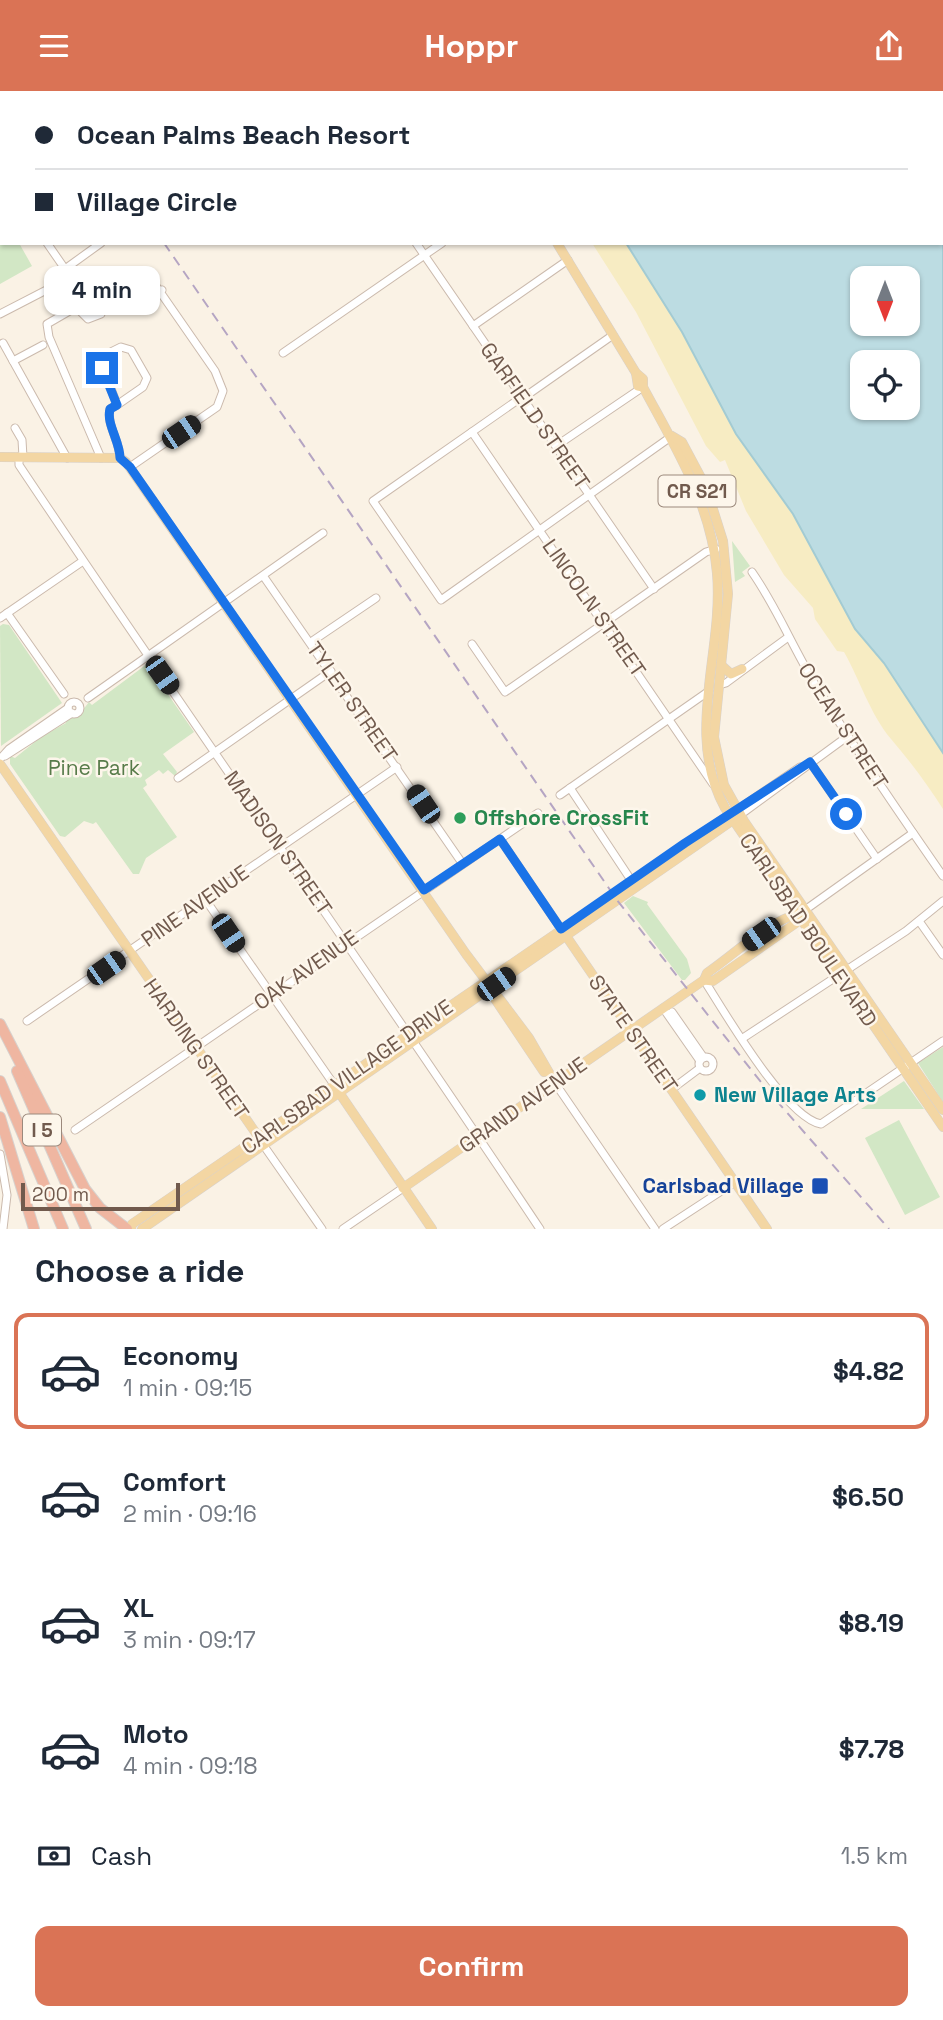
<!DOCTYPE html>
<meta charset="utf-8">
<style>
:root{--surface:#fff;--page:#f6f6f7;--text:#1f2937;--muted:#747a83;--line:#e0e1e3;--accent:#da7355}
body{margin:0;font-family:"Space Grotesk",sans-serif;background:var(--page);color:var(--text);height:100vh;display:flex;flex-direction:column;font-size:26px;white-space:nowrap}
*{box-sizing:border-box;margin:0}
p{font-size:23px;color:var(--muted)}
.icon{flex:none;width:38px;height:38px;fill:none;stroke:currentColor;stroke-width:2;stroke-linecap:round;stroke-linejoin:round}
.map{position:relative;height:1138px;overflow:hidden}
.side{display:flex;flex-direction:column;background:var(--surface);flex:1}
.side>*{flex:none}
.guide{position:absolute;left:0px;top:0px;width:943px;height:154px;box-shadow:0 2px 5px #0004;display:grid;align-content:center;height:154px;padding:0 35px;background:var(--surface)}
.needle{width:46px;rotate:180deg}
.tools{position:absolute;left:850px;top:175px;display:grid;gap:14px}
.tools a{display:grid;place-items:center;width:70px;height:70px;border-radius:14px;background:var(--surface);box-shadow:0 2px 5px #0004;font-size:35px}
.scale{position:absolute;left:21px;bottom:18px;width:159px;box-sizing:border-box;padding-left:7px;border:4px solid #715a4d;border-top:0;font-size:19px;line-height:24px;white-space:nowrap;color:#715a4d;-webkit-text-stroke:5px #fdf6eb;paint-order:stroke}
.end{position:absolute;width:32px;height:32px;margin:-16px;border:9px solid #1a73e8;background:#fff;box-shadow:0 0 0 4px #fff}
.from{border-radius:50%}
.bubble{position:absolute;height:49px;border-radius:14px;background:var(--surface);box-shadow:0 2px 5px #0004;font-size:23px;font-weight:600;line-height:49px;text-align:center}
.car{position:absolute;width:21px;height:42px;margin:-21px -10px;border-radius:9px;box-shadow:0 0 5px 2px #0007;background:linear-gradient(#222 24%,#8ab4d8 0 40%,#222 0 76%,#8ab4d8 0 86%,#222 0)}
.guide b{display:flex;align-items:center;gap:24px;height:66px;font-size:26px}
.guide b+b{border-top:2px solid var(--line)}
.guide i{width:18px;height:18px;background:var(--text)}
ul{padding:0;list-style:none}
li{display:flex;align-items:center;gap:21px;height:116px;margin:0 14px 10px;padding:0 21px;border:4px solid transparent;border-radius:14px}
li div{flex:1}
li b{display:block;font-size:26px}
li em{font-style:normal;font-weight:600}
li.current{border-color:var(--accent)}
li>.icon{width:63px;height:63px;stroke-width:1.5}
h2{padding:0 35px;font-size:32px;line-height:84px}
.pay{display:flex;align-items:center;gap:18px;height:77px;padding:0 35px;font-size:26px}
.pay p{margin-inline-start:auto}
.cta{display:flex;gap:14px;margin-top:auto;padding:14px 35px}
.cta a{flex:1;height:80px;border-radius:14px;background:var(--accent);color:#fff;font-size:28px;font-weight:600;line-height:80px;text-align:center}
header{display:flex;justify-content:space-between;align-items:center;height:91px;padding:0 35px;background:var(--accent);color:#fff;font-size:32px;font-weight:600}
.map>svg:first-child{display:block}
.green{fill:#d2e7c5}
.sand{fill:#f7ecc3}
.water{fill:#bcdce2;stroke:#a3cbd3;stroke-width:2;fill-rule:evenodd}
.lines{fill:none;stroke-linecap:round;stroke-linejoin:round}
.minor-casing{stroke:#cbbaad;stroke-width:9}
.major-casing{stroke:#d7d1cd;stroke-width:10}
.highway-casing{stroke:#d7d1cd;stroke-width:12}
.minor{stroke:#fff;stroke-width:7}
.major{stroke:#f3d6a3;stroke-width:9}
.highway{stroke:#efb6a1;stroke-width:10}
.rail{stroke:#b5a5c3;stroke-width:2;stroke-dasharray:10 7;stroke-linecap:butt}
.route{stroke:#1a73e8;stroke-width:9}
.leisure-dot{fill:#2e9e5b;stroke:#fdf6eb;stroke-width:2.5}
.culture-dot{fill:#0f9aa8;stroke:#fdf6eb;stroke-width:2.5}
.transit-dot{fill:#1a4fb4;stroke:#fdf6eb;stroke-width:2.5}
.labels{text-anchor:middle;stroke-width:5;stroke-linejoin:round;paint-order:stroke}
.shield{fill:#fdf6eb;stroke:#9b897c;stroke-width:2}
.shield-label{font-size:19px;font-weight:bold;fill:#715a4d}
.street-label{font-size:21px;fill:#715a4d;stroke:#fdf6eb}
.park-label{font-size:21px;fill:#577b49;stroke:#fdf6eb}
.leisure-label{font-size:21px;font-weight:bold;fill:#27864d;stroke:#fdf6eb;text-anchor:start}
.culture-label{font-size:21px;font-weight:bold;fill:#0d838f;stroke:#fdf6eb;text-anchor:start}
.transit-label{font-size:21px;font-weight:bold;fill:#164399;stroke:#fdf6eb;text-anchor:end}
</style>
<header><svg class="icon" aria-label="menu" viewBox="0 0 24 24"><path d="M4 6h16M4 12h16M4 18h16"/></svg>Hoppr<svg class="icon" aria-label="share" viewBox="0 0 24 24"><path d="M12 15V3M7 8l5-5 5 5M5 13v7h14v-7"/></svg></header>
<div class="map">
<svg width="943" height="1138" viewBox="0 0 943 1138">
<rect width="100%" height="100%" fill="#faf2e5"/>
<g class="green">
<path d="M0 117 2 152H19L32 175 0 193Z"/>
<path d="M732 450 750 475 742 481 745 485 735 491Z"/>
<path d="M3 533 9 534 62 612 1 655 0 535Z"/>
<path d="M147 573 194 641 163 663 177 681 175 685 168 679 163 683 159 679 145 689 147 694 143 697 177 746 146 767 139 783H133L96 731 93 733 84 730 65 746 60 745 10 673V665L15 667 41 646 66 632 65 629 79 624 89 611 92 614Z"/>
<path d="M633 805 648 811 647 813 687 868 691 882 685 889H682L624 812Z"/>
<path d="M943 956V1011L918 972Z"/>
<path d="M904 990 924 1018H861Z"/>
<path d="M899 1029 940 1106 905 1124 865 1047Z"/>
</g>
<path class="sand" d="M592 152H626L682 240 736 343 793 423 855 538 884 572 943 662V718C927 693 910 670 891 648 870 623 860 589 844 561L837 560 815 528 813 517 784 484 746 420 725 369 720 371 706 355 636 221Z"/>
<path class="water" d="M531 0H943V662L884 572 855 538 793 423 736 343 682 241 626 152H942V2ZM908 187V233H863V187ZM908 271V317H863V271Z"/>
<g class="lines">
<g class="minor-casing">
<g id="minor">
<path d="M310 0 312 2"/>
<path d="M249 2 252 0"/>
<path d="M370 2 373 0"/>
<path d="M0 52 2 51"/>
<path d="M0 77 2 79"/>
<path d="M47 152 65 178"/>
<path d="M416 152 654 498"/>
<path d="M65 178 101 152"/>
<path d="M76 216 88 228 101 223 104 212 99 203"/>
<path d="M135 217 162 199"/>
<path d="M0 223 58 193 64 186 65 178"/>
<path d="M473 235 568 169"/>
<path d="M3 252 67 367"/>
<path d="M121 256 131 259 147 287 143 296 117 314 101 270 105 264Z"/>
<path d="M283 262 442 152"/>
<path d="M13 270 43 254"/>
<path d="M522 306 373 410 441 509 672 345"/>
<path d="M523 307 613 244"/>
<path d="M117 314 110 318C106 334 120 350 120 367"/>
<path d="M15 337 22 349 23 366"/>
<path d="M472 341 713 693"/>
<path d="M556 355 643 296"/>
<path d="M19 366V374C190 630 369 881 540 1138"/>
<path d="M101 367 49 246 47 233 104 200 147 182 215 280 223 300 217 316 130 376"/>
<path d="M752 481C777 517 792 555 815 593 855 658 899 722 943 785"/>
<path d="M264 486 462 772"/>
<path d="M7 522 64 603"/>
<path d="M0 527 83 470"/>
<path d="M311 551 376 507"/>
<path d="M472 553 505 601 706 461 716 458"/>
<path d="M719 594 726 592 787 547"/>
<path d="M88 607 323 442"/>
<circle cx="74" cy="617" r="6"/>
<path d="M5 665 72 622"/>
<path d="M0 668 9 658 68 617"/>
<path d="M810 671 877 768"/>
<path d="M178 687 331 580"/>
<path d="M570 697 633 792"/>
<path d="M560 704 709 600"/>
<path d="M737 719 800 676"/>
<path d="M740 724 848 645"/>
<path d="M500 748 561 838"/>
<path d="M205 808 335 995"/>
<path d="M805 819 913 742"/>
<path d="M919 830 943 864"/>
<path d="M704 889C725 922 786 1027 821 1033L943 950"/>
<path d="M663 917 700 970"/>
<path d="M672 921 704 967"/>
<path d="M27 930 397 676"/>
<path d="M743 947 906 840 943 810"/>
<circle cx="706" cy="973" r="7"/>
<path d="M555 992 655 1138"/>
<path d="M672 998 700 977"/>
<path d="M75 1039 538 722"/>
<path d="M264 1055 322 1138"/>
<path d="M0 1063 7 1104 3 1138"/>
<path d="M343 1138 403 1097"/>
<path d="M663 1138 735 1091"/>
</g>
</g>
<g class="major-casing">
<g id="major">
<path d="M457 0 458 2"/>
<path d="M0 1 3 0"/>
<path d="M557 152 636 282 643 288V296"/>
<path d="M636 282 638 295 643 296C675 356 711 412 717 482 724 561 684 643 725 717L943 1036"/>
<path d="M672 345 682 351 706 396 723 450 728 503 714 646 724 694 744 730 943 1019"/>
<path d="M0 366 120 367 126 371 466 863 529 947 555 992"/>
<path d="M721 574 731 583 742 578"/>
<path d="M0 673 262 1051"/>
<path d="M564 842 767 1138"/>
<path d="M704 889 713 890 796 832 798 823"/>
<path d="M495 908 544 981"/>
<path d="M336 997 432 1138"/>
<path d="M403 1097 704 889 707 882C736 862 767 831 800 822"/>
<path d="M131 1138 132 1133 732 722"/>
<path d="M142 1138 736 727"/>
</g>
</g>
<g class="highway-casing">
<g id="highway">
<path d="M0 933 85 1098 100 1117 127 1138"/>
<path d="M17 980 86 1138"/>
<path d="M0 990 63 1138"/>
<path d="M0 1026 34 1138"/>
</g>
</g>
<use href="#minor" class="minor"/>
<use href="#major" class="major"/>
<use href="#highway" class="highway"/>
<g class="rail">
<path d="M54 0 55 2"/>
<path d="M164 152 617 809 768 1000 889 1138"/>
</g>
</g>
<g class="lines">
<path class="route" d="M102 277 117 314 110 318C106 333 120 350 120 367L130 376 424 799 500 748 561 838 685 752 810 671 846 723"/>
</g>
<circle class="leisure-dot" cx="460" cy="727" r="7"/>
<circle class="culture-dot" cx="700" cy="1004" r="7"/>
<rect class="transit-dot" x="811" y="1086" width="18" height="18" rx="3.5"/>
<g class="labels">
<g class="shield">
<rect x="658.5" y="384.5" width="77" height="31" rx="5"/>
<rect x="23" y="1023.5" width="38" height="31" rx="5"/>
</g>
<g class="shield-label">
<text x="697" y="407">CR S21</text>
<text x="42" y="1046">I 5</text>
</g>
<g class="street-label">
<text transform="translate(535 325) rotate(55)" y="7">GARFIELD STREET</text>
<text transform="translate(594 517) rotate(55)" y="7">LINCOLN STREET</text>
<text transform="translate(352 611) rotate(55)" y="7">TYLER STREET</text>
<text transform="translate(843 635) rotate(57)" y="7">OCEAN STREET</text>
<text transform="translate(278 752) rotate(55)" y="7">MADISON STREET</text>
<text transform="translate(195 815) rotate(-35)" y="7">PINE AVENUE</text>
<text transform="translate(808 839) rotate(56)" y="7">CARLSBAD BOULEVARD</text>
<text transform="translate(306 879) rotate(-35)" y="7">OAK AVENUE</text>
<text transform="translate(633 943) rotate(55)" y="7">STATE STREET</text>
<text transform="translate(196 958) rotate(55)" y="7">HARDING STREET</text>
<text transform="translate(347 986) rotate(-35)" y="7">CARLSBAD VILLAGE DRIVE</text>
<text transform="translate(523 1014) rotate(-35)" y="7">GRAND AVENUE</text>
</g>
<g class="park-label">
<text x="94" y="684">Pine Park</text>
</g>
<g class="leisure-label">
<text x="474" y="734">Offshore CrossFit</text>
</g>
<g class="culture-label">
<text x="714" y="1011">New Village Arts</text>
</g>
<g class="transit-label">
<text x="804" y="1102">Carlsbad Village</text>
</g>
</g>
</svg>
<div class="tools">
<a><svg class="needle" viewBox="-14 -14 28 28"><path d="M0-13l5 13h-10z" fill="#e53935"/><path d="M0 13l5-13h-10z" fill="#747a83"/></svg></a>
<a><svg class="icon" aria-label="locate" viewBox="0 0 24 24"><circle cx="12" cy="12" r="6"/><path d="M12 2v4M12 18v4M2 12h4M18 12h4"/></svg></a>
</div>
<div class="scale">200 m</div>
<i class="end from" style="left:846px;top:723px"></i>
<i class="end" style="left:102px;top:277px"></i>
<div class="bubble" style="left:44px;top:175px;width:116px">4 min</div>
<i class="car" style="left:181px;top:341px;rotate:56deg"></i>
<i class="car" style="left:162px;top:584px;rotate:145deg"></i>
<i class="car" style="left:423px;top:713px;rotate:326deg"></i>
<i class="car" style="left:228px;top:842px;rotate:146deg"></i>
<i class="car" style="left:761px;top:843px;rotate:235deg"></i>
<i class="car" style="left:106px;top:877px;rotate:55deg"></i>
<i class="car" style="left:496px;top:893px;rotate:55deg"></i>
<div class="guide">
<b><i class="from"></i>Ocean Palms Beach Resort</b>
<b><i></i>Village Circle</b>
</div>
</div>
<section class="side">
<h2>Choose a ride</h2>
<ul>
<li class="current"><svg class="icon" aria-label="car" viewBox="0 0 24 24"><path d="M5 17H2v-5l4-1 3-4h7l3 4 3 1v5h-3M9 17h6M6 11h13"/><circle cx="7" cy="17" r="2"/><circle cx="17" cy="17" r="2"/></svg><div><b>Economy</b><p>1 min · 09:15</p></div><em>$4.82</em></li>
<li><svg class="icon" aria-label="car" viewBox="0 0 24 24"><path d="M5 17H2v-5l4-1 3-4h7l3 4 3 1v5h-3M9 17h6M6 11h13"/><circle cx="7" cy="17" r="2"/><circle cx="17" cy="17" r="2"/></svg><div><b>Comfort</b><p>2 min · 09:16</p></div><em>$6.50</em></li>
<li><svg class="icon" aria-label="car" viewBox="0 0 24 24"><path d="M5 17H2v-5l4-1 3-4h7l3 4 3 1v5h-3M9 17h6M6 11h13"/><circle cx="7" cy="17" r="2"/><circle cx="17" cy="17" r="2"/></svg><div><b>XL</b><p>3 min · 09:17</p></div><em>$8.19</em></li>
<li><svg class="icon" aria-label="car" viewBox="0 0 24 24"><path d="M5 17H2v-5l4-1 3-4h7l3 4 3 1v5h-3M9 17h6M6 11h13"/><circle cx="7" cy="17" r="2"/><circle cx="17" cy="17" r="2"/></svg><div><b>Moto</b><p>4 min · 09:18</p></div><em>$7.78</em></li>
</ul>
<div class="pay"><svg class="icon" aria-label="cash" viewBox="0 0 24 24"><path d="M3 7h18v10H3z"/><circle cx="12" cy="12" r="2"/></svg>Cash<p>1.5 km</p></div>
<div class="cta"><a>Confirm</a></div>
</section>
